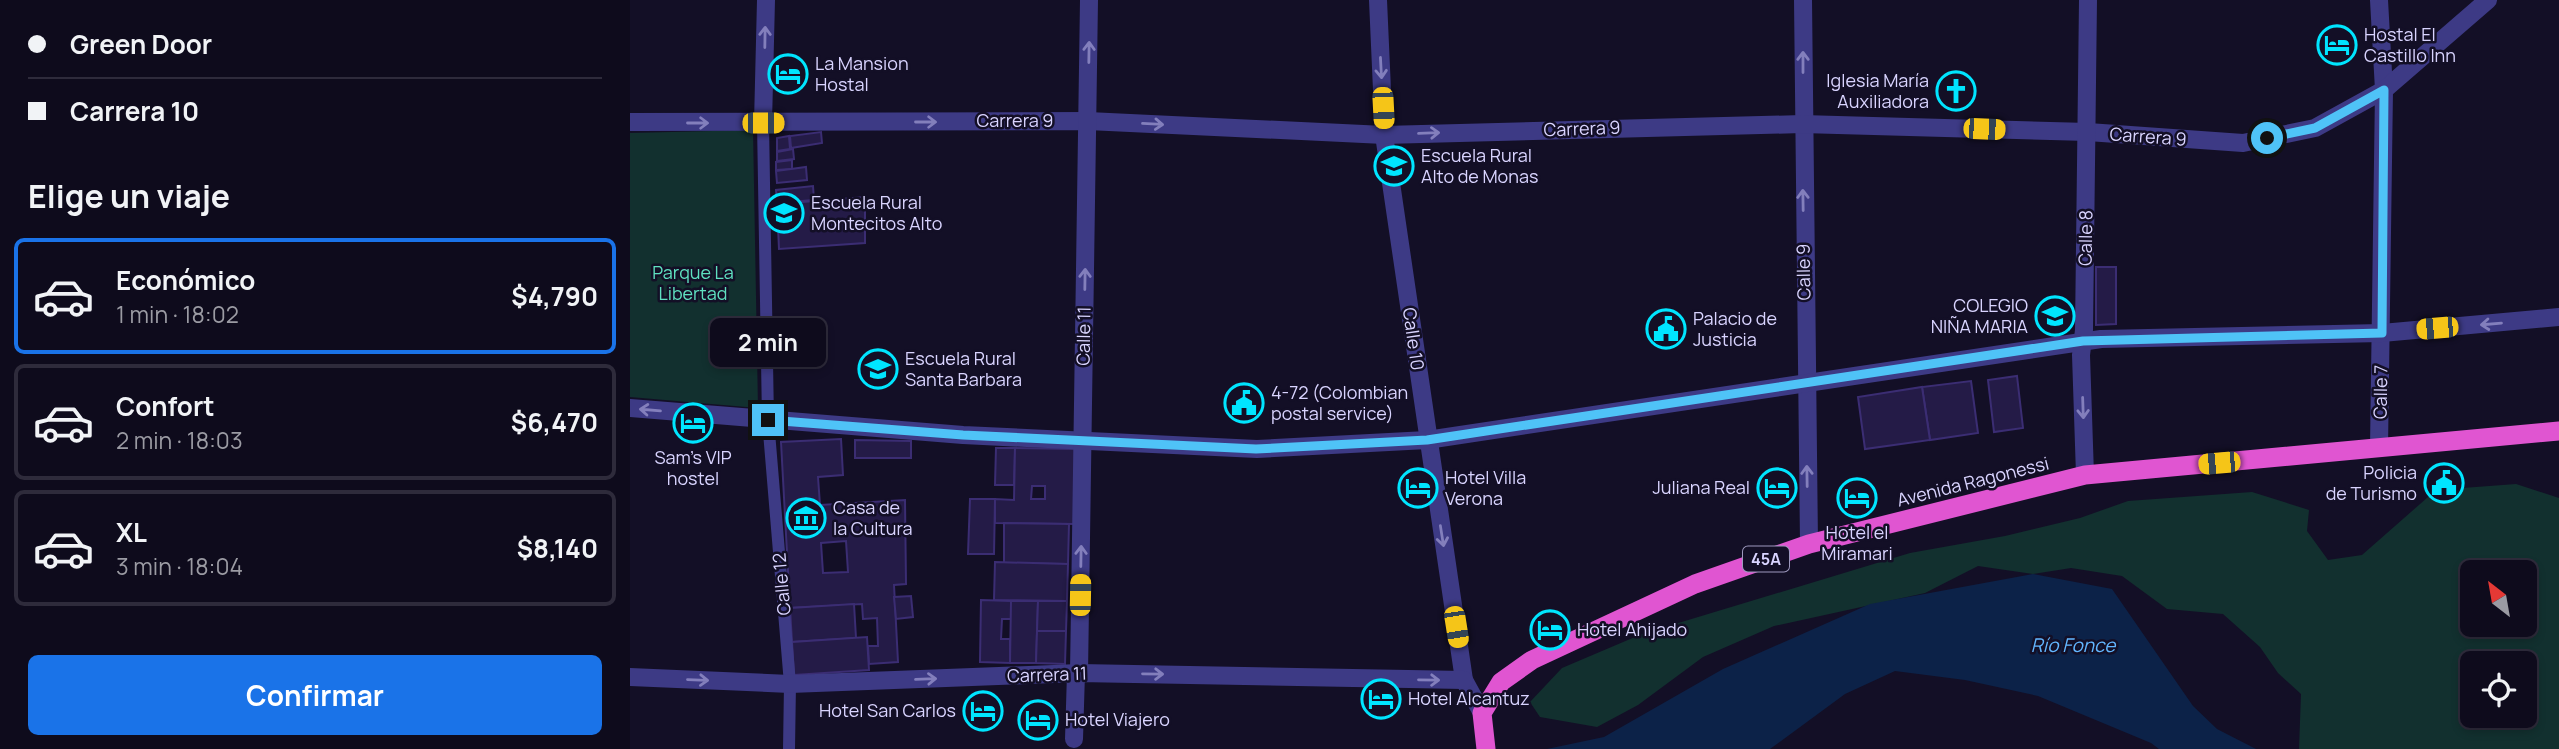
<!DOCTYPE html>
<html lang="es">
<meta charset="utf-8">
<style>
:root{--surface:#0e0b1c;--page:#1c1929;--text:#f1f3f6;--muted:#9b9ba3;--line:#2e2b3b;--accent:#1a73e8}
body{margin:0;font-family:Manrope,sans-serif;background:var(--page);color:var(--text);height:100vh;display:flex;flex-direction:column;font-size:26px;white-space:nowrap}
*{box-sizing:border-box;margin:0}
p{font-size:23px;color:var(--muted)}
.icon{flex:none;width:38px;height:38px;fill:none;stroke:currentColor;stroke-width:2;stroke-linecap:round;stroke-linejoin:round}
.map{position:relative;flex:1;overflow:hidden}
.side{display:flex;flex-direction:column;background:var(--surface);width:630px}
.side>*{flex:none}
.guide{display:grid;align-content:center;height:154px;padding:0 28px;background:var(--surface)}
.needle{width:46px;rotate:329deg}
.controls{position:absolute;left:1830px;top:560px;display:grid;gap:14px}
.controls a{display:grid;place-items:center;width:77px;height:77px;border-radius:10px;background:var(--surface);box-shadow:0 4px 10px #0003,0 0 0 2px var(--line);font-size:35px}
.end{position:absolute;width:32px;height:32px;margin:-16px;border:9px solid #4fc3f7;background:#111;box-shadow:0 0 0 4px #111}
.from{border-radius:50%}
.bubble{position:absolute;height:49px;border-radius:10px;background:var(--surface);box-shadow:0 4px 10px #0003,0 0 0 2px var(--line);font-size:23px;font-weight:700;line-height:49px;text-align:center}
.car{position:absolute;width:21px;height:42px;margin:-21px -10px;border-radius:9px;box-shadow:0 0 5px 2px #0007;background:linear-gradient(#f5c518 24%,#345 0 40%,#f5c518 0 76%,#345 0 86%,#f5c518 0)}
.guide b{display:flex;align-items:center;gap:24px;height:66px;font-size:26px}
.guide b+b{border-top:2px solid var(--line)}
.guide i{width:18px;height:18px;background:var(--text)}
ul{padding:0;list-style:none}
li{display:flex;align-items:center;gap:21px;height:116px;margin:0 14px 10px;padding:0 14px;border:4px solid var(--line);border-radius:10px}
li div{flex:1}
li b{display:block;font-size:26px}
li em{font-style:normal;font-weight:700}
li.current{border-color:var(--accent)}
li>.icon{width:63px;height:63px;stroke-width:1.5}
h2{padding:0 28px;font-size:32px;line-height:84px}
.action{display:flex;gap:14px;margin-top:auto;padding:14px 28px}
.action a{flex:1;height:80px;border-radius:10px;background:var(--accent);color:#fff;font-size:28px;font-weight:700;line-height:80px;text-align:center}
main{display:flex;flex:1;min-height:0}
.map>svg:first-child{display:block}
.green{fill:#12302f;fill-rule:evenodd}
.water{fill:#0c2248}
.building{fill:#241b47;stroke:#3b2d73;stroke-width:2;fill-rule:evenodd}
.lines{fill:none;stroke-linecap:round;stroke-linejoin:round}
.pedestrian{stroke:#3d3a85;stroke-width:12}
.minor{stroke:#3d3a85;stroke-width:18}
.trunk{stroke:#e055d1;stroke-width:19}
.oneway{stroke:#837fbc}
.route{stroke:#4fc3f7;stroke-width:9}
.labels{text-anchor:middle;stroke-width:5;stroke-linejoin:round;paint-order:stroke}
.shield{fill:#130f26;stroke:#9e99be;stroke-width:2}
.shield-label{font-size:16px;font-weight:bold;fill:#d9d4ff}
.poi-label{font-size:18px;fill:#d9d4ff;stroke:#130f26;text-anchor:start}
.street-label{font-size:18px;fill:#d9d4ff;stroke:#130f26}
.park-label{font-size:18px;fill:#5fe0c0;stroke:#130f26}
.water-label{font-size:19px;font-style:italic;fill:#62b6ff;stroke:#130f26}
</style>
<main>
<section class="side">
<div class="guide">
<b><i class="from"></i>Green Door</b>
<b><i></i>Carrera 10</b>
</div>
<h2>Elige un viaje</h2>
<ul>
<li class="current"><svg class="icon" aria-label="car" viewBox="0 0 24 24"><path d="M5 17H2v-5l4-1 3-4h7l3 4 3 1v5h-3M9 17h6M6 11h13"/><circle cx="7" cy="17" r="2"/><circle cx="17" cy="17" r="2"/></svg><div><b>Económico</b><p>1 min · 18:02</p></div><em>$4,790</em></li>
<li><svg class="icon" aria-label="car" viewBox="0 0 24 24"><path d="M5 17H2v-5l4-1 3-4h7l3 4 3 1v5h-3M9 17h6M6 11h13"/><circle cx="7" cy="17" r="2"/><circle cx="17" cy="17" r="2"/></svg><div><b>Confort</b><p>2 min · 18:03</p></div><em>$6,470</em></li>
<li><svg class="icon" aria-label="car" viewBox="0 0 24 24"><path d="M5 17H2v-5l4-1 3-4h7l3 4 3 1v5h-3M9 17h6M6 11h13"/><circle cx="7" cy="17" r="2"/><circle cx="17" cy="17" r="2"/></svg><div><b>XL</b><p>3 min · 18:04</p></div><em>$8,140</em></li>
</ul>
<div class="action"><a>Confirmar</a></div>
</section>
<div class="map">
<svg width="1929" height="749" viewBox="0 0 1929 749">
<rect width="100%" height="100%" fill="#130f26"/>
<g class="green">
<path d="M123 130 128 408 0 397V133Z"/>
<path d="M1886 484 1929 498V749H1669L1671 694 1648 673 1630 647 1593 614 1537 609 1492 576 1441 568 1403 574 1348 566 1295 593 1144 626 1073 657 1008 705 967 727 910 717 900 702 932 668 1012 634 1280 553 1375 536 1450 518 1498 501 1622 492 1679 510 1677 531 1698 560 1732 555 1806 490ZM1843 572H1895V625H1843ZM1843 663H1895V716H1843Z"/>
</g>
<path class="water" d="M1403 574 1482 589 1563 706 1587 729 1626 749H1529L1521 743 1408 696 1335 680 1265 671 1215 694 1140 749H917L974 737 1093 669 1240 604Z"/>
<g class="building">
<path d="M191 132 192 143 161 148 160 136Z"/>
<path d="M159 136 160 149 147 151V138Z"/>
<path d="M163 149 164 159 147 161V152Z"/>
<path d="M162 160V169L146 170V162Z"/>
<path d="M176 167 177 180 147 183 146 171Z"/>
<path d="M183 186 184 200 147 203 146 190Z"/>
<path d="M235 197V243L149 249 147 204Z"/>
<path d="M1466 267H1486V324L1466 325Z"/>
<path d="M1387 376 1393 428 1364 432 1358 380Z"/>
<path d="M1341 381 1348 433 1300 440 1292 387Z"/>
<path d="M1292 387 1300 440 1235 449 1228 397Z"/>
<path d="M211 439 213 475 188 477 190 505 275 500 276 584 264 585 268 662 239 664 238 646H248L247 618 233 619 232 604 160 608 151 442ZM216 541 218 572 193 573 191 543Z"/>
<path d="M225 440 281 441V458H225Z"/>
<path d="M366 448H385L384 485H365Z"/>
<path d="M385 448 447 449 445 524 365 523V499L384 500ZM402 486H415V499H401Z"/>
<path d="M340 499H365L364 554H338Z"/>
<path d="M374 523 439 524 438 564 374 563Z"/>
<path d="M365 562 438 564 437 601 364 600Z"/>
<path d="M281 596 283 617 266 619 264 597Z"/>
<path d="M351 600 381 601V619H372L371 639H380V663L350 662Z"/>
<path d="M381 601H408L406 663H380Z"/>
<path d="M408 601H437L436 631H407Z"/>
<path d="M224 604 226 638 162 642 160 608Z"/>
<path d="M407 631H436L435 664 406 663Z"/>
<path d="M237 637 239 670 164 675 162 642Z"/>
</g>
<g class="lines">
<path class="pedestrian" d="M133 123 138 420 160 684 159 749"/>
<g class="minor">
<path d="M748 0 754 135 834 680 852 713"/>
<path d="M1173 0 1179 544"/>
<path d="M1749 0 1754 90 1749 448"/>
<path d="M0 122 458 121 754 135 1172 124 1458 132 1613 143 1685 128 1754 90 1858 0"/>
<path d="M133 123 136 0"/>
<path d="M0 408 333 435 627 449 797 440 1471 339 1752 333 1929 317"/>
<path d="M1455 475 1451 355 1454 330 1458 0"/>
<path d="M449 673 459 0"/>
<path d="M0 677 160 684 449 673 834 680"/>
<path d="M444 739 446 673"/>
</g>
<path class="trunk" d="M856 749 852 713 871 682 902 660 1065 584 1179 544 1455 475 1929 431"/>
</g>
<defs><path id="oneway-shaft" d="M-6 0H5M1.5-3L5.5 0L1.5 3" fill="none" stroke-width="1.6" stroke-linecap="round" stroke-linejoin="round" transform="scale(1.75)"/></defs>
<g class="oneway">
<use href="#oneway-shaft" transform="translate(135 37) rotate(-89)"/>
<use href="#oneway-shaft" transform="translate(459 52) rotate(-89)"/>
<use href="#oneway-shaft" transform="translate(1173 62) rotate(-90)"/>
<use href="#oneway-shaft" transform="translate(751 68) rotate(87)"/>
<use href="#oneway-shaft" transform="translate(296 122)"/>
<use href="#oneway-shaft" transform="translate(68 123)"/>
<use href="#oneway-shaft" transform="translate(523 124) rotate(3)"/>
<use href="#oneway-shaft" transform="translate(799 133) rotate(-2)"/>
<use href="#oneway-shaft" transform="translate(1173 200) rotate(-91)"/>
<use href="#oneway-shaft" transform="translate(455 279) rotate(-89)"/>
<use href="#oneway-shaft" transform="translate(1861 324) rotate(175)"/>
<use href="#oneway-shaft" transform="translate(1453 408) rotate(88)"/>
<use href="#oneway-shaft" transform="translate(20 410) rotate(-175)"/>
<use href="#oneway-shaft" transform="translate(1177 476) rotate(-91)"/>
<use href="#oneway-shaft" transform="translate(812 536) rotate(81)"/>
<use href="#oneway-shaft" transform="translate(451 556) rotate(-89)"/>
<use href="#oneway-shaft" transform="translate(523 674) rotate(1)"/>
<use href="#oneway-shaft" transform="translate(296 679) rotate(-2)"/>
<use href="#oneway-shaft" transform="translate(68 680) rotate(2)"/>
<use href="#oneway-shaft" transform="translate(799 680) rotate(1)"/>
</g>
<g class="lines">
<path class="route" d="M138 420 333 435 626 449 797 440 1453 341 1752 333 1754 90 1685 128 1637 138"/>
</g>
<defs>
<g id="hotel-ring" transform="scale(2.0125)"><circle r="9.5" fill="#130f26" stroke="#00e5ff" stroke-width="1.5"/><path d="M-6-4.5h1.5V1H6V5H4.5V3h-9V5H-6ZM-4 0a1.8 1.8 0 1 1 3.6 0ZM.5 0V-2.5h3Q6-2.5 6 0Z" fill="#00e5ff"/></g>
<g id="church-ring" transform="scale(2.0125)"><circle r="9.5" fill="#130f26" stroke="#00e5ff" stroke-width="1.5"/><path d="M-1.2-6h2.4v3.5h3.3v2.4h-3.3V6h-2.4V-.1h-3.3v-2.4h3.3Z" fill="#00e5ff"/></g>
<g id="school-ring" transform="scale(2.0125)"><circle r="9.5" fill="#130f26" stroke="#00e5ff" stroke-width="1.5"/><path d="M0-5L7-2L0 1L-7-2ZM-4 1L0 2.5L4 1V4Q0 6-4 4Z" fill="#00e5ff"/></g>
<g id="civic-ring" transform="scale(2.0125)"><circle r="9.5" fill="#130f26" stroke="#00e5ff" stroke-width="1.5"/><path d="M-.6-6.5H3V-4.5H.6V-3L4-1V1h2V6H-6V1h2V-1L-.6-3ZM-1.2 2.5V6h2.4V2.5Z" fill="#00e5ff"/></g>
<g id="museum-ring" transform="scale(2.0125)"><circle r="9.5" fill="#130f26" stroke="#00e5ff" stroke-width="1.5"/><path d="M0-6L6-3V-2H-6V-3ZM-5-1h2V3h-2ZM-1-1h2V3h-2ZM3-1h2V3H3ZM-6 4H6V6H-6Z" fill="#00e5ff"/></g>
</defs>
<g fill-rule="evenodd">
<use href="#hotel-ring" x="1707" y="45"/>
<use href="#hotel-ring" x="158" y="74"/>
<use href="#church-ring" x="1326" y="91"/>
<use href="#school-ring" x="764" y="166"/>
<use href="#school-ring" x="154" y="213"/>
<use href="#school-ring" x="1425" y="316"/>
<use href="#civic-ring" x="1036" y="329"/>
<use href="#school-ring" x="248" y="369"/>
<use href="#civic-ring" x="614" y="403"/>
<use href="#hotel-ring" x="63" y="423"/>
<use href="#civic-ring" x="1814" y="483"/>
<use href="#hotel-ring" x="788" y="488"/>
<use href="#hotel-ring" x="1147" y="488"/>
<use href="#hotel-ring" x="1227" y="498"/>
<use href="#museum-ring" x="176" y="518"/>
<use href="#hotel-ring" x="920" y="630"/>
<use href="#hotel-ring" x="751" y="699"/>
<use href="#hotel-ring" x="353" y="711"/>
<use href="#hotel-ring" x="408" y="720"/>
</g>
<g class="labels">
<rect class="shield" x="1113" y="546.5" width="46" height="25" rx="5"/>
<g class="shield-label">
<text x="1136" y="565">45A</text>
</g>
<g class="poi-label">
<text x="1734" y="41">Hostal El<tspan x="1734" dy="21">Castillo Inn</tspan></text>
<text x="185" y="70">La Mansion<tspan x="185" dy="21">Hostal</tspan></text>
<text x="1299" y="87" text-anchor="end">Iglesia María<tspan x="1299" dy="21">Auxiliadora</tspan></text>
<text x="791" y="162">Escuela Rural<tspan x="791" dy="21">Alto de Monas</tspan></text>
<text x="181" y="209">Escuela Rural<tspan x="181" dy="21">Montecitos Alto</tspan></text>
<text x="1398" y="312" text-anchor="end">COLEGIO<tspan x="1398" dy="21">NIÑA MARIA</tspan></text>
<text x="1063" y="325">Palacio de<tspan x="1063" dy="21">Justicia</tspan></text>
<text x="275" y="365">Escuela Rural<tspan x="275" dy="21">Santa Barbara</tspan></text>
<text x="641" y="399">4-72 (Colombian<tspan x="641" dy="21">postal service)</tspan></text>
<text x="63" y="464" text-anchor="middle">Sam's VIP<tspan x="63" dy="21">hostel</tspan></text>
<text x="1787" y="479" text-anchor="end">Policia<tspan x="1787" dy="21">de Turismo</tspan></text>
<text x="815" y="484">Hotel Villa<tspan x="815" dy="21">Verona</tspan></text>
<text x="1120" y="494" text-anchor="end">Juliana Real</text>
<text x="203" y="514">Casa de<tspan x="203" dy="21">la Cultura</tspan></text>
<text x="1227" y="539" text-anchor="middle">Hotel el<tspan x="1227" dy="21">Miramari</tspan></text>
<text x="947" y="636">Hotel Ahijado</text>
<text x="778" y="705">Hotel Alcantuz</text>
<text x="326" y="717" text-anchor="end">Hotel San Carlos</text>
<text x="435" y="726">Hotel Viajero</text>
</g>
<g class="street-label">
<text x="385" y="127">Carrera 9</text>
<text transform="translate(952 129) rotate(-2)" y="6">Carrera 9</text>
<text transform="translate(1518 137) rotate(4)" y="6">Carrera 9</text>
<text transform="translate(1456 238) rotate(-89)" y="6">Calle 8</text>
<text transform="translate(1174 272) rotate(-91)" y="6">Calle 9</text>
<text transform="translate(454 336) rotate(-89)" y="6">Calle 11</text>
<text transform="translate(783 339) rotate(82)" y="6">Calle 10</text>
<text transform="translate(1751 392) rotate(-89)" y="6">Calle 7</text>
<text transform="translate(1343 482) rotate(-14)" y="6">Avenida Ragonessi</text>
<text transform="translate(152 584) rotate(-95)" y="6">Calle 12</text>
<text transform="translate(417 675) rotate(-2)" y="6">Carrera 11</text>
</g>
<g class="park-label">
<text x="63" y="279">Parque La<tspan x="63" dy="21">Libertad</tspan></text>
</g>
<g class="water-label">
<text x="1443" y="652">Río Fonce</text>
</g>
</g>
</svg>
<div class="controls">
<a><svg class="needle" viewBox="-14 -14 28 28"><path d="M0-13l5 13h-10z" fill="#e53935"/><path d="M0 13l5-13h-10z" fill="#9b9ba3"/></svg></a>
<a><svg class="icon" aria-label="locate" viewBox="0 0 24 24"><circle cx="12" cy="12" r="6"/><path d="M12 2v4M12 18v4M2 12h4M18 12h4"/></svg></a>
</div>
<i class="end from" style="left:1637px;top:138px"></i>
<i class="end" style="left:138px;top:420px"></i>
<div class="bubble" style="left:80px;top:318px;width:116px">2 min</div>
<i class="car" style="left:753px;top:108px;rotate:177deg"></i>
<i class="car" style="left:133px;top:123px;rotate:90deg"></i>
<i class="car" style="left:1354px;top:129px;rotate:92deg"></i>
<i class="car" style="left:1807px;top:328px;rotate:265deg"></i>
<i class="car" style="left:1589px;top:463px;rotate:265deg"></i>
<i class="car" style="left:450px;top:595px;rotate:1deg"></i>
<i class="car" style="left:826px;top:627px;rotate:171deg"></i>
</div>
</main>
